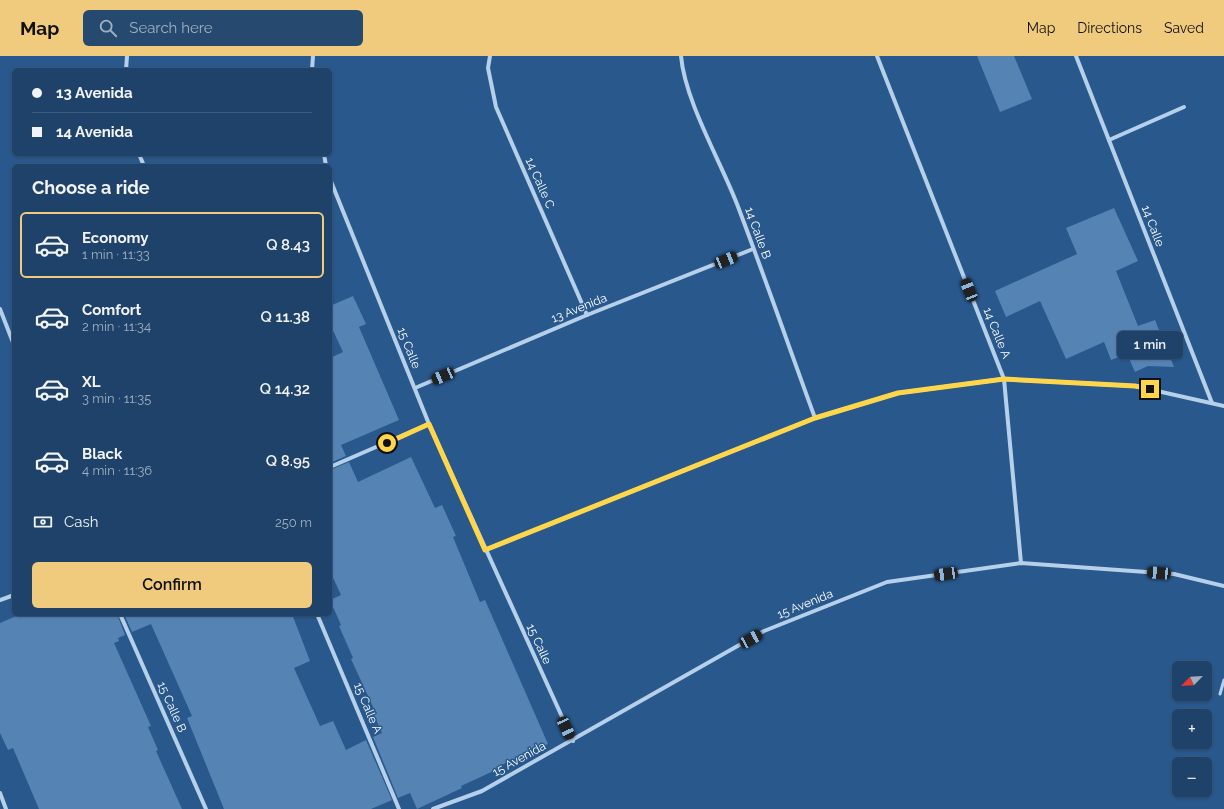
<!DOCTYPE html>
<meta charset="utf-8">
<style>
:root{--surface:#1e4269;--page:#26496f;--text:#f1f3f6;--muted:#a1b0c0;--line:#3c5b7d;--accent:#f1cb7d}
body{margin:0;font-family:Raleway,sans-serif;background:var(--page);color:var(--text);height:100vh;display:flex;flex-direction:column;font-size:15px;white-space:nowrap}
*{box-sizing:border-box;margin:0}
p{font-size:13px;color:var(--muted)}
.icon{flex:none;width:22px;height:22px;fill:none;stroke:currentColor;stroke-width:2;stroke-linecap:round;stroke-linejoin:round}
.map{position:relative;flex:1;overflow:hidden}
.panel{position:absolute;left:12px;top:108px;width:320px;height:452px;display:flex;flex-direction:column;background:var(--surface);border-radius:6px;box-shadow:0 1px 3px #0004,0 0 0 1px var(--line)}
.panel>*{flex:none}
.banner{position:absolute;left:12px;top:12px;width:320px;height:88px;border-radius:6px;box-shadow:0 1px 3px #0004,0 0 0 1px var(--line);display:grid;align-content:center;height:88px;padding:0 20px;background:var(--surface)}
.needle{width:26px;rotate:245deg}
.tools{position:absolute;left:1172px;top:605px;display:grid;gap:8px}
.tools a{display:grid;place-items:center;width:40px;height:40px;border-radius:6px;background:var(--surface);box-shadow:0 1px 3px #0004,0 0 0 1px var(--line);font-size:20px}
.end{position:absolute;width:18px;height:18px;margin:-9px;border:5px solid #ffd54a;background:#111;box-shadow:0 0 0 2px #111}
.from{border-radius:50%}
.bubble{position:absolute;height:28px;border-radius:6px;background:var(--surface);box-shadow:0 1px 3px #0004,0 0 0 1px var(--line);font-size:13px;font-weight:600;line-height:28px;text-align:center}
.car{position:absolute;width:12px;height:24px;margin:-12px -6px;border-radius:5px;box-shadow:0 0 3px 1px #0007;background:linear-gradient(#222 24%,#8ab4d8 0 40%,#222 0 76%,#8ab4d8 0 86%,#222 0)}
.banner b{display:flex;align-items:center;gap:14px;height:38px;font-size:15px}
.banner b+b{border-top:1px solid var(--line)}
.banner i{width:10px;height:10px;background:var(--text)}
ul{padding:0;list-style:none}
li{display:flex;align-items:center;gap:12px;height:66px;margin:0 8px 6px;padding:0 12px;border:2px solid transparent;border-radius:6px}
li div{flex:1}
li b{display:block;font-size:15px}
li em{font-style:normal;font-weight:600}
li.selected{border-color:var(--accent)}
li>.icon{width:36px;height:36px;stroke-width:1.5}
h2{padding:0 20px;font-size:18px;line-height:48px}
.pay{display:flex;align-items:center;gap:10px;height:44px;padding:0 20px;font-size:15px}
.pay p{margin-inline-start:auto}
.cta{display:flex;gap:8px;margin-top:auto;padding:8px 20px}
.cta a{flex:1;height:46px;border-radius:6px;background:var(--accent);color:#111;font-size:16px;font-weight:600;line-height:46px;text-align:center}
header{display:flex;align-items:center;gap:24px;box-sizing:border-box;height:56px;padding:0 20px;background:var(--accent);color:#111}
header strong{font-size:19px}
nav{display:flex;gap:22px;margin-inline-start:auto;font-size:14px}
.search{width:280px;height:36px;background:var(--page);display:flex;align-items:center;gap:10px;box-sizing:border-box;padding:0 14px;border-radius:6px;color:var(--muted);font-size:15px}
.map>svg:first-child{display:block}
.building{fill:#5583b4}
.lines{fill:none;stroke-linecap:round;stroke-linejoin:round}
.service{stroke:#b7d0ea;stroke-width:3}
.minor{stroke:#b7d0ea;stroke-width:4}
.route{stroke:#ffd54a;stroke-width:5}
.labels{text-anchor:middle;stroke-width:3;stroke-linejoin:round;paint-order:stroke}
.street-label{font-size:12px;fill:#fff;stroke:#28588c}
</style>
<header>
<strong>Map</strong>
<div class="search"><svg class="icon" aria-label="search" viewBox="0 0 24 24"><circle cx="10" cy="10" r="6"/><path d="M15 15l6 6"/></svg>Search here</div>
<nav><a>Map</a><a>Directions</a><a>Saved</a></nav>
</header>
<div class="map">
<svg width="1224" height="753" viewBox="0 0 1224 753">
<rect width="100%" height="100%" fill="#28588c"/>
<g class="building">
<path d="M977 0H1014L1032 43 1000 56Z"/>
<path d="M1114 152 1138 205 1116 215 1138 270 1155 264 1174 311 1148 310 1135 316 1127 298 1111 304 1104 286 1066 303 1040 245 1006 261 995 235 1077 198 1066 172Z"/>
<path d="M353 240 366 268 359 271 399 364 341 389 346 400 330 407V302L343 296 330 268V250Z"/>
<path d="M411 401 435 452 442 449 456 480 453 481 480 546 485 544 548 688 499 710 500 712 461 730 462 732 417 753 410 737 398 742 373 681 382 677 372 654 374 653 351 603 353 602 339 570 341 569 330 544 341 539 330 515V414L349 406 358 426Z"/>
<path d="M21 558H117L125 579 118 582 119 585 114 587 151 670 148 671 158 694 156 695 182 753H39L13 692 8 694 0 677V567Z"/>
<path d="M124 558H292L310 605 294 612 320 670 333 665 346 694 366 684 392 744 371 753H224L187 662 192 660 151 568 132 576Z"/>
</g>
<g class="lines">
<path class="service" d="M1220 638 1224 624"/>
<g class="minor">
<path d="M490 0 488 12 496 51 587 259"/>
<path d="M681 0C685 45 720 104 737 148 764 219 789 291 815 362"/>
<path d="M877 0 1004 323 1021 507"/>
<path d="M1076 0 1212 347"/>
<path d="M126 14 127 0"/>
<path d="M312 14 313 0"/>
<path d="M1109 84 1184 51"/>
<path d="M139 98 144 110"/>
<path d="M324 98 326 110"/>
<path d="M330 123 429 368 573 685"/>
<path d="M0 253 14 289"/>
<path d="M415 332 587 259 753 193"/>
<path d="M330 411 429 368"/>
<path d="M485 494 815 362 898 337 1004 323 1135 330 1224 350"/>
<path d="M0 544 14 539"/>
<path d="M120 558 206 753"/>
<path d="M317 558 399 753"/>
<path d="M0 737 6 753"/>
<path d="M433 753 482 735 764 575 887 526 1021 507 1174 518 1224 530"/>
</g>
</g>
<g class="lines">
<path class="route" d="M387 387 429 368 485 494 815 362 898 337 1004 323 1135 330 1150 333"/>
</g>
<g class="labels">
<g class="street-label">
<text transform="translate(540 127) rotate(66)" y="4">14 Calle C</text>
<text transform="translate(1153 170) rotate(69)" y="4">14 Calle</text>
<text transform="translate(758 177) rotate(70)" y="4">14 Calle B</text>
<text transform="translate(579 252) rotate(-22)" y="4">13 Avenida</text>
<text transform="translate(997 277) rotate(68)" y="4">14 Calle A</text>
<text transform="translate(409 292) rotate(68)" y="4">15 Calle</text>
<text transform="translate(805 548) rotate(-22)" y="4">15 Avenida</text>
<text transform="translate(539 588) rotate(65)" y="4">15 Calle</text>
<text transform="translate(172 651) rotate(66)" y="4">15 Calle B</text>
<text transform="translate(368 652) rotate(67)" y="4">15 Calle A</text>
<text transform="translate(519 703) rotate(-29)" y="4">15 Avenida</text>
</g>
</g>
</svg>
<div class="tools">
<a><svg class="needle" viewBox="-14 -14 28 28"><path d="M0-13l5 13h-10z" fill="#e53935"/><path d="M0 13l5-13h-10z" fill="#a1b0c0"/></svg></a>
<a>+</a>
<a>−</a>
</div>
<i class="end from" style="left:387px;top:387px"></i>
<i class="end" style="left:1150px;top:333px"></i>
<div class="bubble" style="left:1117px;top:275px;width:66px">1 min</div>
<i class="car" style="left:726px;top:204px;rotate:68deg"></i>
<i class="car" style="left:969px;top:234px;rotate:338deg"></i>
<i class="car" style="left:443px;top:320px;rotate:247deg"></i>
<i class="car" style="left:1159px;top:517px;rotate:274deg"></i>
<i class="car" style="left:946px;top:518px;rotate:262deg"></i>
<i class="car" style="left:751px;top:583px;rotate:61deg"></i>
<i class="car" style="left:566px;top:672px;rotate:155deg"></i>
<div class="banner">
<b><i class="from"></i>13 Avenida</b>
<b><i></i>14 Avenida</b>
</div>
<section class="panel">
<h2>Choose a ride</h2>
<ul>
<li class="selected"><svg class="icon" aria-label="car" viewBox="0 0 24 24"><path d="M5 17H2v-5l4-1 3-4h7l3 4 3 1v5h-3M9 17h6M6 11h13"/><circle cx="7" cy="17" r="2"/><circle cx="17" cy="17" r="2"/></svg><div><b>Economy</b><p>1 min · 11:33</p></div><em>Q 8.43</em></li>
<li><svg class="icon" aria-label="car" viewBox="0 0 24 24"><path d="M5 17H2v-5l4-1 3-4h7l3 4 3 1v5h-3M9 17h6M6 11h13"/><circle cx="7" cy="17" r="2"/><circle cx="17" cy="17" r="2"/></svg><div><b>Comfort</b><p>2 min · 11:34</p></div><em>Q 11.38</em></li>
<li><svg class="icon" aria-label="car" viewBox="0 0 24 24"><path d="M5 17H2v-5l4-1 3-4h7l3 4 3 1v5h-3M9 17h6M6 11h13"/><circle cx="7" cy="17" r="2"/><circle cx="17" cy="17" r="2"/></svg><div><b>XL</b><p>3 min · 11:35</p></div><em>Q 14.32</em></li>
<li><svg class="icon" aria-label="car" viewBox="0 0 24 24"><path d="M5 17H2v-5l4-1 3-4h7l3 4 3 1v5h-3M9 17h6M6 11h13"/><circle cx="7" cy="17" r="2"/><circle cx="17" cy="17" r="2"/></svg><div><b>Black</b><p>4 min · 11:36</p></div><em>Q 8.95</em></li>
</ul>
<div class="pay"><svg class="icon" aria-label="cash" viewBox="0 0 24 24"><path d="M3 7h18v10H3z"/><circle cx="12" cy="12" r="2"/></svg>Cash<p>250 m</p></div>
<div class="cta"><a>Confirm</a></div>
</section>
</div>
